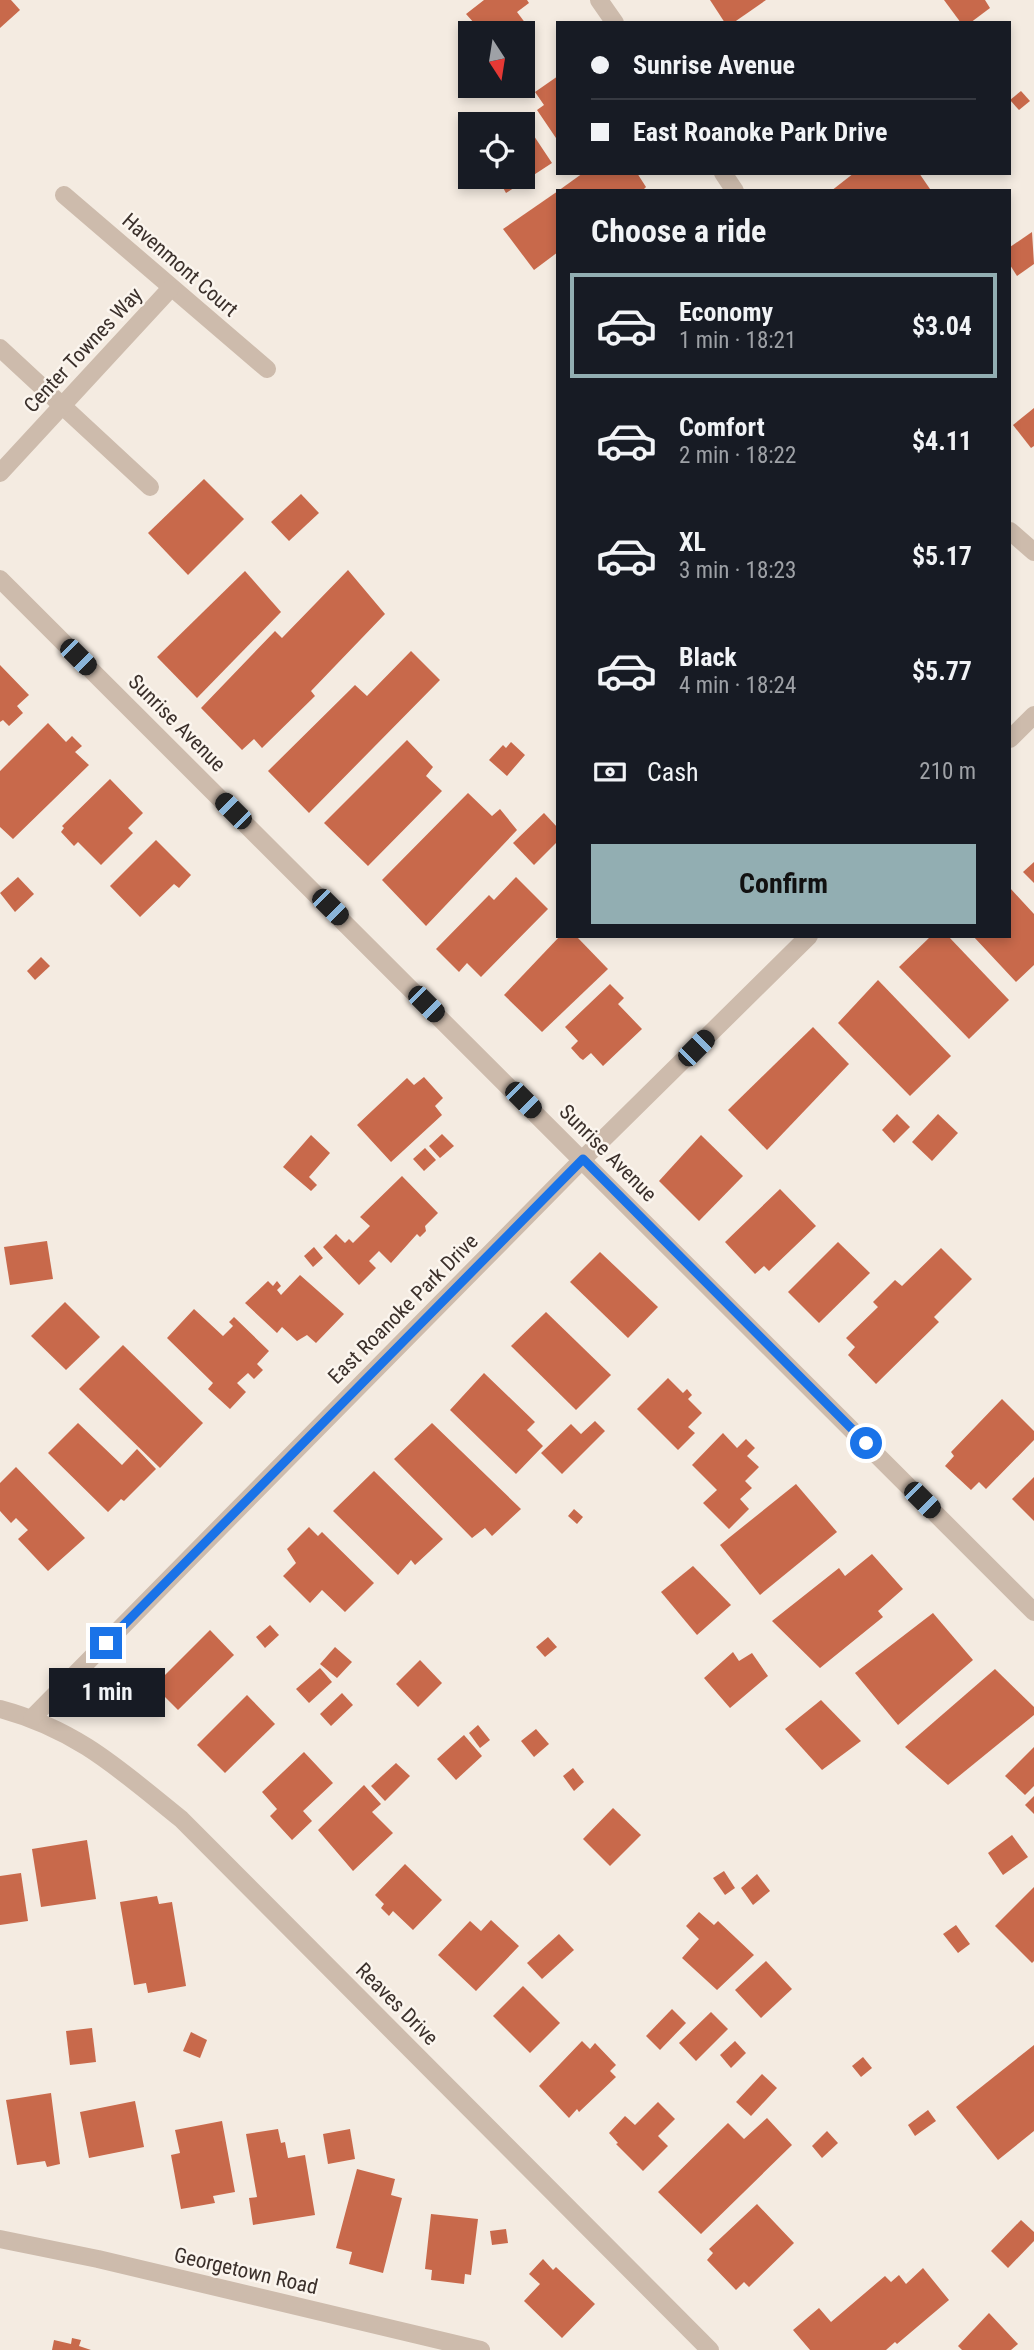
<!DOCTYPE html>
<meta charset="utf-8">
<style>
:root{--surface:#171b24;--page:#20242c;--text:#f1f3f6;--muted:#9ea1a6;--line:#363941;--accent:#92aeb2}
body{margin:0;font-family:"Roboto Condensed",sans-serif;background:var(--page);color:var(--text);height:100vh;display:flex;flex-direction:column;font-size:26px;white-space:nowrap}
*{box-sizing:border-box;margin:0}
p{font-size:23px;color:var(--muted)}
.icon{flex:none;width:38px;height:38px;fill:none;stroke:currentColor;stroke-width:2;stroke-linecap:round;stroke-linejoin:round}
.map{position:relative;flex:1;overflow:hidden}
.panel{position:absolute;left:556px;top:189px;width:455px;height:749px;display:flex;flex-direction:column;background:var(--surface);border-radius:0px;box-shadow:0 4px 10px #0003}
.panel>*{flex:none}
.banner{position:absolute;left:556px;top:21px;width:455px;height:154px;border-radius:0px;box-shadow:0 4px 10px #0003;display:grid;align-content:center;height:154px;padding:0 35px;background:var(--surface)}
.needle{width:46px;rotate:168deg}
.tools{position:absolute;left:458px;top:21px;display:grid;gap:14px}
.tools a{display:grid;place-items:center;width:77px;height:77px;border-radius:0px;background:var(--surface);box-shadow:0 4px 10px #0003;font-size:35px}
.end{position:absolute;width:32px;height:32px;margin:-16px;border:9px solid #1a73e8;background:#fff;box-shadow:0 0 0 4px #fff}
.from{border-radius:50%}
.bubble{position:absolute;height:49px;border-radius:0px;background:var(--surface);box-shadow:0 4px 10px #0003;font-size:23px;font-weight:700;line-height:49px;text-align:center}
.car{position:absolute;width:21px;height:42px;margin:-21px -10px;border-radius:9px;box-shadow:0 0 5px 2px #0007;background:linear-gradient(#222 24%,#8ab4d8 0 40%,#222 0 76%,#8ab4d8 0 86%,#222 0)}
.banner b{display:flex;align-items:center;gap:24px;height:66px;font-size:26px}
.banner b+b{border-top:2px solid var(--line)}
.banner i{width:18px;height:18px;background:var(--text)}
ul{padding:0;list-style:none}
li{display:flex;align-items:center;gap:21px;height:105px;margin:0 14px 10px;padding:0 21px;border:4px solid transparent;border-radius:0px}
li div{flex:1}
li b{display:block;font-size:26px}
li em{font-style:normal;font-weight:700}
li.current{border-color:var(--accent)}
li>.icon{width:63px;height:63px;stroke-width:1.5}
h2{padding:0 35px;font-size:32px;line-height:84px}
.pay{display:flex;align-items:center;gap:18px;height:77px;padding:0 35px;font-size:26px}
.pay p{margin-inline-start:auto}
.primary-button{display:flex;gap:14px;margin-top:auto;padding:14px 35px}
.primary-button a{flex:1;height:80px;border-radius:0px;background:var(--accent);color:#111;font-size:28px;font-weight:700;line-height:80px;text-align:center}
.map>svg:first-child{display:block}
.building{fill:#c8694b}
.lines{fill:none;stroke-linecap:round;stroke-linejoin:round}
.minor{stroke:#cdbbac;stroke-width:18}
.route{stroke:#1a73e8;stroke-width:9}
.labels{text-anchor:middle;stroke-width:5;stroke-linejoin:round;paint-order:stroke}
.street-label{font-size:21px;fill:#3b302b;stroke:#fbf5ee}
</style>
<div class="map">
<svg width="1034" height="2350" viewBox="0 0 1034 2350">
<rect width="100%" height="100%" fill="#f4ebe1"/>
<g class="building">
<path d="M0 0H11L20 10 0 28Z"/>
<path d="M484 0H527L529 3 517 12 535 36 523 45V33H483L466 14Z"/>
<path d="M710 0H766L733 23H725Z"/>
<path d="M944 0H985L990 8 970 23H961Z"/>
<path d="M558 76V141L537 110 544 105 535 92Z"/>
<path d="M1021 91 1030 101 1019 110 1010 100Z"/>
<path d="M532 133 552 163 506 193 497 177H523V139Z"/>
<path d="M583 173H637L646 187 642 191H558Z"/>
<path d="M854 173H919L930 189 831 191Z"/>
<path d="M558 191V252L534 270 503 229Z"/>
<path d="M1032 232 1034 264 1017 276 1010 265V247Z"/>
<path d="M1034 408V446L1031 448 1013 425Z"/>
<path d="M204 479 244 519 188 575 148 533Z"/>
<path d="M301 494 319 513 289 541 271 522Z"/>
<path d="M348 570 385 614 311 691 315 696 262 748 254 739 242 750 201 708 275 631 282 638Z"/>
<path d="M245 571 281 612 197 698 157 657Z"/>
<path d="M411 651 440 680 309 813 268 771 355 685 367 696Z"/>
<path d="M0 665 29 695 17 706 23 713 9 726 3 720 0 722Z"/>
<path d="M48 723 66 742 72 736 82 746 75 752 89 765 13 839 0 827V771Z"/>
<path d="M407 740 433 767 426 776 442 791 368 866 324 823Z"/>
<path d="M511 742 525 755 507 776 489 760 503 745 506 748Z"/>
<path d="M110 779 143 813 128 828 133 833 101 865 78 842 74 846 61 832 64 828 62 826Z"/>
<path d="M468 793 492 816 500 809 517 830 426 926 382 880Z"/>
<path d="M544 813 558 828V841L534 865 513 843Z"/>
<path d="M156 840 191 875 179 888 174 884 140 917 110 886Z"/>
<path d="M1034 862V883L1023 872Z"/>
<path d="M18 877 34 894 15 912 0 893Z"/>
<path d="M516 877 548 909 481 977 467 963 459 972 436 949 489 895 494 900Z"/>
<path d="M1010 888 1034 914V965L1016 982 973 936H1010Z"/>
<path d="M560 936H576L608 969 542 1032 504 995Z"/>
<path d="M931 936H948L1009 1000 969 1039 899 967Z"/>
<path d="M41 957 50 966 35 980 27 971Z"/>
<path d="M878 980 951 1056 910 1096 838 1023Z"/>
<path d="M610 984 624 998 618 1004 642 1029 603 1066 591 1053 583 1060 580 1058 571 1048 578 1041 565 1027Z"/>
<path d="M813 1027 849 1064 767 1150 728 1110Z"/>
<path d="M424 1077 443 1098 435 1106 442 1115 391 1162 357 1125 407 1078 414 1085Z"/>
<path d="M897 1114 910 1127 894 1143 882 1130Z"/>
<path d="M938 1114 958 1133 932 1161 912 1142Z"/>
<path d="M442 1134 454 1146 440 1158 429 1146Z"/>
<path d="M311 1135 330 1153 309 1177 317 1185 311 1191 283 1167Z"/>
<path d="M701 1135 743 1176 699 1221 659 1181Z"/>
<path d="M425 1148 436 1160 424 1171 413 1159Z"/>
<path d="M402 1176 438 1213 425 1226 426 1231 420 1237 417 1234 391 1263 379 1251 369 1261 376 1268 359 1285 323 1247 336 1234 345 1243 349 1239 353 1243 370 1226 360 1217Z"/>
<path d="M780 1189 816 1226 769 1271 764 1266 755 1274 725 1242Z"/>
<path d="M47 1241 53 1279 10 1285 4 1247Z"/>
<path d="M838 1242 870 1273 819 1323 788 1292Z"/>
<path d="M314 1247 323 1258 313 1267 304 1256Z"/>
<path d="M941 1248 972 1279 934 1317 939 1322 876 1384 848 1355 855 1347 846 1338 878 1307 873 1302 895 1280 902 1286Z"/>
<path d="M600 1252 658 1307 628 1338 570 1282Z"/>
<path d="M300 1275 344 1314 316 1343 307 1335 297 1341 282 1327 277 1333 245 1303 268 1281 273 1286 277 1281 281 1286 277 1290 281 1295Z"/>
<path d="M65 1302 100 1337 66 1370 31 1336Z"/>
<path d="M194 1309 223 1336 233 1326 229 1322 234 1317 269 1351 257 1364 263 1370 254 1379 248 1373 237 1383 246 1392 230 1409 208 1389 213 1383 167 1338Z"/>
<path d="M546 1312 611 1375 576 1410 511 1346Z"/>
<path d="M123 1345 203 1423 160 1468 79 1389Z"/>
<path d="M484 1373 535 1422 527 1430 543 1446 516 1474 450 1410Z"/>
<path d="M668 1378 683 1393 687 1389 692 1395 688 1399 702 1413 688 1427 695 1433 678 1450 637 1409Z"/>
<path d="M1002 1399 1034 1431V1440L986 1489 979 1482 971 1490 945 1466 954 1456 951 1452Z"/>
<path d="M595 1421 605 1431 562 1474 541 1453 571 1424 581 1434Z"/>
<path d="M78 1423 122 1465 137 1449 156 1469 124 1501 121 1499 108 1512 48 1453Z"/>
<path d="M432 1423 521 1509 492 1536 485 1528 472 1538 394 1459Z"/>
<path d="M723 1433 737 1448 746 1439 755 1448 747 1456 759 1467 745 1481 752 1488 740 1499 749 1509 729 1529 703 1503 717 1490 692 1465Z"/>
<path d="M16 1467 85 1538 48 1571 18 1539 28 1530 16 1518 11 1523 0 1511V1483Z"/>
<path d="M374 1471 443 1539 415 1565 411 1560 398 1575 333 1511Z"/>
<path d="M1034 1477V1521L1012 1499Z"/>
<path d="M796 1484 837 1532 760 1595 720 1545Z"/>
<path d="M574 1509 583 1517 577 1524 568 1516Z"/>
<path d="M309 1527 318 1536 322 1532 374 1583 345 1612 322 1590 310 1603 283 1576 296 1563 287 1549Z"/>
<path d="M872 1554 903 1589 878 1611 883 1617 820 1668 772 1621 839 1568 845 1576Z"/>
<path d="M693 1566 731 1605 697 1635 661 1592Z"/>
<path d="M933 1613 973 1660 898 1725 855 1673Z"/>
<path d="M270 1625 279 1635 265 1648 256 1637Z"/>
<path d="M210 1630 234 1655 178 1710 154 1686Z"/>
<path d="M548 1637 557 1647 545 1657 536 1647Z"/>
<path d="M335 1647 352 1662 337 1678 320 1664Z"/>
<path d="M733 1652 739 1661 752 1653 768 1676 730 1708 704 1678Z"/>
<path d="M420 1660 442 1683 418 1707 396 1684Z"/>
<path d="M320 1668 332 1682 309 1703 296 1689Z"/>
<path d="M995 1669 1034 1707V1715L948 1785 905 1747Z"/>
<path d="M342 1693 353 1705 331 1726 320 1714Z"/>
<path d="M247 1695 275 1724 225 1773 197 1745Z"/>
<path d="M821 1700 861 1741 822 1770 785 1729Z"/>
<path d="M478 1725 490 1740 480 1748 469 1733Z"/>
<path d="M536 1729 549 1744 534 1757 521 1741Z"/>
<path d="M464 1735 482 1756 456 1780 437 1759Z"/>
<path d="M1034 1747V1786L1025 1795 1005 1776Z"/>
<path d="M304 1752 333 1783 303 1811 312 1821 292 1840 270 1816 277 1809 262 1792Z"/>
<path d="M396 1763 410 1776 385 1801 371 1786Z"/>
<path d="M573 1768 584 1782 574 1791 563 1776Z"/>
<path d="M364 1785 381 1804 372 1812 393 1833 353 1871 318 1830Z"/>
<path d="M1034 1796V1814L1025 1805Z"/>
<path d="M613 1808 641 1835 610 1866 583 1839Z"/>
<path d="M1012 1835 1028 1857 1003 1875 988 1853Z"/>
<path d="M87 1840 96 1899 41 1907 32 1849Z"/>
<path d="M405 1864 442 1900 413 1930 393 1911 389 1916 381 1908 384 1904 375 1895Z"/>
<path d="M724 1871 735 1888 725 1895 713 1878Z"/>
<path d="M21 1873 28 1921 0 1925V1876Z"/>
<path d="M757 1874 770 1891 753 1905 741 1888Z"/>
<path d="M1034 1887V1961L1032 1963 995 1926Z"/>
<path d="M157 1896 159 1904 172 1902 186 1986 148 1993 146 1983 134 1985 120 1902Z"/>
<path d="M699 1912 714 1925 718 1921 754 1955 717 1990 682 1958 699 1939 686 1926Z"/>
<path d="M491 1920 519 1946 476 1991 438 1955 470 1921 481 1931Z"/>
<path d="M956 1925 970 1944 958 1953 943 1934Z"/>
<path d="M559 1934 574 1950 542 1979 527 1963Z"/>
<path d="M766 1961 792 1989 761 2018 735 1990Z"/>
<path d="M523 1986 560 2023 530 2053 493 2016Z"/>
<path d="M672 2009 686 2023 660 2050 646 2036Z"/>
<path d="M711 2012 728 2029 696 2061 679 2043Z"/>
<path d="M92 2028 96 2062 70 2065 66 2031Z"/>
<path d="M191 2032 207 2040 200 2058 183 2051Z"/>
<path d="M582 2041 590 2049 595 2043 616 2065 610 2071 616 2077 579 2112 577 2109 569 2118 539 2086Z"/>
<path d="M735 2041 746 2053 731 2068 720 2055Z"/>
<path d="M1034 2045V2131L998 2160 956 2107Z"/>
<path d="M863 2057 872 2068 861 2077 852 2066Z"/>
<path d="M762 2074 777 2088 751 2116 736 2102Z"/>
<path d="M51 2093 60 2164 47 2167 45 2161 17 2165 6 2100Z"/>
<path d="M135 2101 144 2147 89 2158 80 2112Z"/>
<path d="M658 2102 675 2119 658 2136 668 2146 643 2171 616 2144 618 2143 609 2133 625 2116 635 2125Z"/>
<path d="M928 2110 936 2121 915 2136 908 2125Z"/>
<path d="M767 2118 792 2145 701 2234 658 2192 728 2123 744 2139Z"/>
<path d="M222 2121 235 2192 213 2196 215 2203 181 2209 171 2155 180 2153 175 2130Z"/>
<path d="M278 2129 281 2143 285 2142 288 2158 305 2155 315 2215 253 2225 249 2198 257 2197 246 2134Z"/>
<path d="M350 2129 355 2159 328 2164 323 2134Z"/>
<path d="M827 2131 838 2143 822 2158 812 2146Z"/>
<path d="M357 2169 395 2179 391 2195 402 2198 383 2273 349 2264 352 2252 336 2248Z"/>
<path d="M757 2204 794 2243 749 2287 744 2282 736 2290 707 2260 713 2253 709 2249Z"/>
<path d="M431 2214 478 2219 471 2275 465 2274 464 2284 431 2280 432 2270 425 2269Z"/>
<path d="M1021 2220 1034 2232V2241L1008 2268 991 2251Z"/>
<path d="M506 2229 508 2243 492 2245 490 2231Z"/>
<path d="M543 2259 553 2270 556 2267 595 2304 562 2338 524 2301 540 2284 529 2274Z"/>
<path d="M923 2268 949 2300 897 2344 895 2342 886 2350H810L793 2330 819 2308 831 2322 885 2276 891 2282 899 2275 906 2284Z"/>
<path d="M989 2313 1018 2344 1011 2350H962L958 2346Z"/>
<path d="M72 2338 81 2340 79 2346 91 2350H52L54 2340 71 2344Z"/>
</g>
<g class="lines">
<g class="minor">
<path d="M599 0 615 23"/>
<path d="M723 173 735 191"/>
<path d="M64 195 267 369"/>
<path d="M0 348 150 487"/>
<path d="M0 473 170 289"/>
<path d="M1010 531 1034 552"/>
<path d="M0 579 1034 1612"/>
<path d="M1010 739 1034 715"/>
<path d="M0 1709C78 1730 120 1770 181 1819L710 2350"/>
<path d="M32 1718 583 1159 809 936"/>
<path d="M0 2239 98 2259 481 2350"/>
</g>
</g>
<g class="lines">
<path class="route" d="M106 1643 583 1159 866 1443"/>
</g>
<g class="labels">
<g class="street-label">
<text transform="translate(180 265) rotate(41)" y="7">Havenmont Court</text>
<text transform="translate(83 350) rotate(-47)" y="7">Center Townes Way</text>
<text transform="translate(177 723) rotate(45)" y="7">Sunrise Avenue</text>
<text transform="translate(608 1153) rotate(45)" y="7">Sunrise Avenue</text>
<text transform="translate(403 1309) rotate(-45)" y="7">East Roanoke Park Drive</text>
<text transform="translate(397 2004) rotate(45)" y="7">Reaves Drive</text>
<text transform="translate(246 2271) rotate(13)" y="7">Georgetown Road</text>
</g>
</g>
</svg>
<div class="tools">
<a><svg class="needle" viewBox="-14 -14 28 28"><path d="M0-13l5 13h-10z" fill="#e53935"/><path d="M0 13l5-13h-10z" fill="#9ea1a6"/></svg></a>
<a><svg class="icon" aria-label="locate" viewBox="0 0 24 24"><circle cx="12" cy="12" r="6"/><path d="M12 2v4M12 18v4M2 12h4M18 12h4"/></svg></a>
</div>
<i class="end from" style="left:866px;top:1443px"></i>
<i class="end" style="left:106px;top:1643px"></i>
<div class="bubble" style="left:49px;top:1668px;width:116px">1 min</div>
<i class="car" style="left:78px;top:657px;rotate:135deg"></i>
<i class="car" style="left:233px;top:811px;rotate:315deg"></i>
<i class="car" style="left:330px;top:907px;rotate:135deg"></i>
<i class="car" style="left:426px;top:1004px;rotate:135deg"></i>
<i class="car" style="left:696px;top:1048px;rotate:45deg"></i>
<i class="car" style="left:523px;top:1100px;rotate:135deg"></i>
<i class="car" style="left:922px;top:1500px;rotate:135deg"></i>
<div class="banner">
<b><i class="from"></i>Sunrise Avenue</b>
<b><i></i>East Roanoke Park Drive</b>
</div>
<section class="panel">
<h2>Choose a ride</h2>
<ul>
<li class="current"><svg class="icon" aria-label="car" viewBox="0 0 24 24"><path d="M5 17H2v-5l4-1 3-4h7l3 4 3 1v5h-3M9 17h6M6 11h13"/><circle cx="7" cy="17" r="2"/><circle cx="17" cy="17" r="2"/></svg><div><b>Economy</b><p>1 min · 18:21</p></div><em>$3.04</em></li>
<li><svg class="icon" aria-label="car" viewBox="0 0 24 24"><path d="M5 17H2v-5l4-1 3-4h7l3 4 3 1v5h-3M9 17h6M6 11h13"/><circle cx="7" cy="17" r="2"/><circle cx="17" cy="17" r="2"/></svg><div><b>Comfort</b><p>2 min · 18:22</p></div><em>$4.11</em></li>
<li><svg class="icon" aria-label="car" viewBox="0 0 24 24"><path d="M5 17H2v-5l4-1 3-4h7l3 4 3 1v5h-3M9 17h6M6 11h13"/><circle cx="7" cy="17" r="2"/><circle cx="17" cy="17" r="2"/></svg><div><b>XL</b><p>3 min · 18:23</p></div><em>$5.17</em></li>
<li><svg class="icon" aria-label="car" viewBox="0 0 24 24"><path d="M5 17H2v-5l4-1 3-4h7l3 4 3 1v5h-3M9 17h6M6 11h13"/><circle cx="7" cy="17" r="2"/><circle cx="17" cy="17" r="2"/></svg><div><b>Black</b><p>4 min · 18:24</p></div><em>$5.77</em></li>
</ul>
<div class="pay"><svg class="icon" aria-label="cash" viewBox="0 0 24 24"><path d="M3 7h18v10H3z"/><circle cx="12" cy="12" r="2"/></svg>Cash<p>210 m</p></div>
<div class="primary-button"><a>Confirm</a></div>
</section>
</div>
